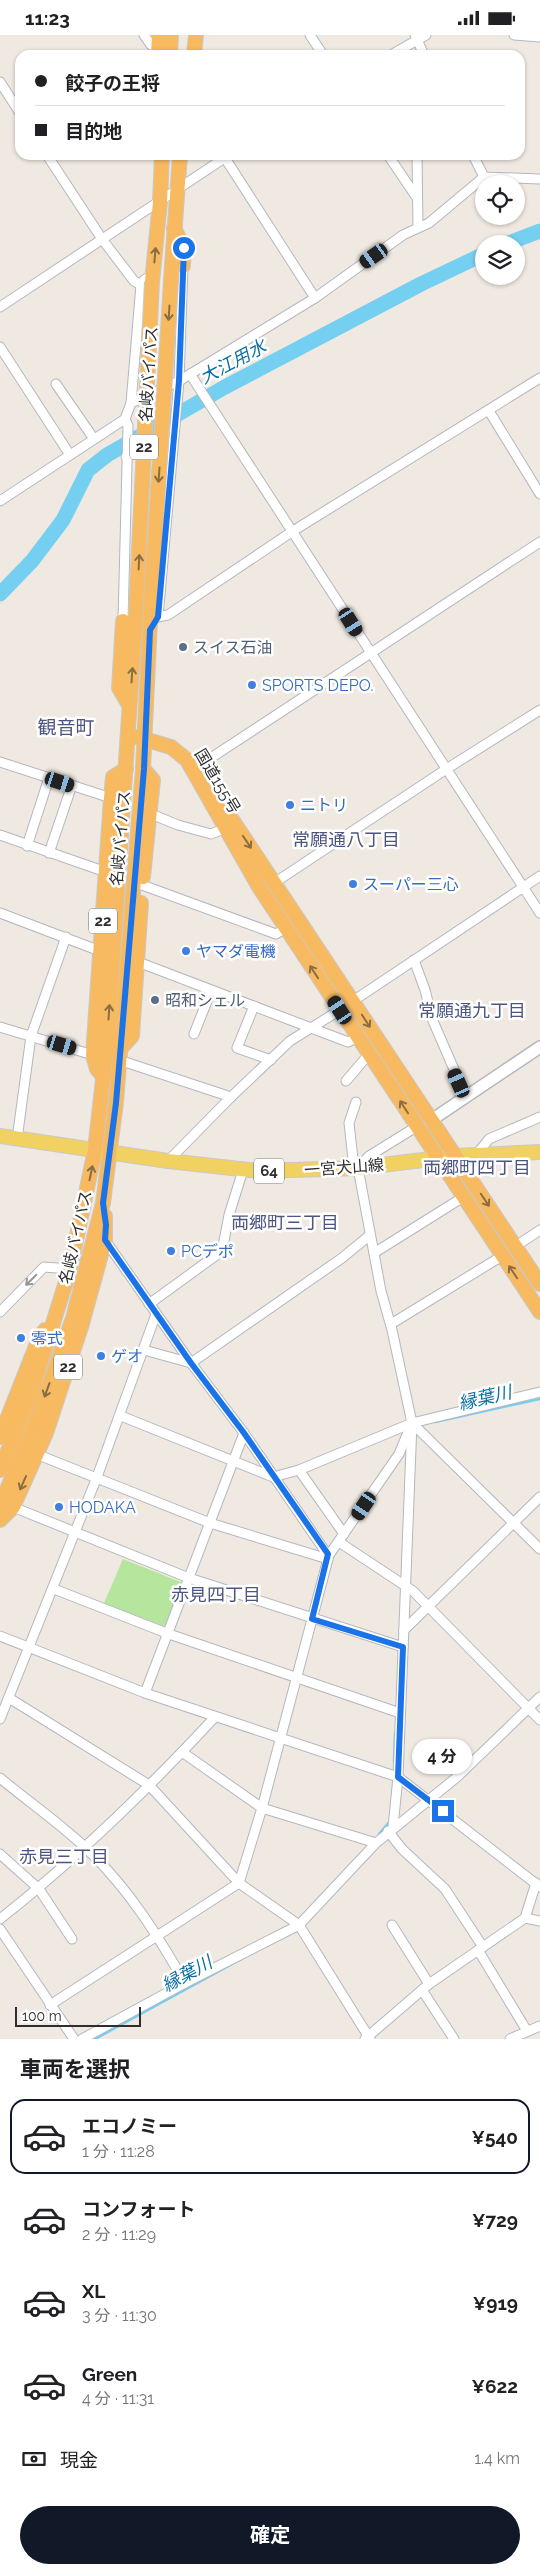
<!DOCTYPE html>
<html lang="ja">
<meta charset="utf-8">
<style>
:root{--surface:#fff;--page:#f2f2f2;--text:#202124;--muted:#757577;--line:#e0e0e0;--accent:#111827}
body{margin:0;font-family:Raleway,"Noto Sans JP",sans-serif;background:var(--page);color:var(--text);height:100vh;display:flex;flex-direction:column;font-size:19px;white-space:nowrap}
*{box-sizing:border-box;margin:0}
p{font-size:16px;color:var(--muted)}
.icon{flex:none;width:28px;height:28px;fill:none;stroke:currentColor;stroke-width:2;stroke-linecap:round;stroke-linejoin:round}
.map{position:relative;height:2004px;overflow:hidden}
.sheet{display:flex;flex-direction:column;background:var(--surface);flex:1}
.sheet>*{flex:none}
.guide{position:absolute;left:15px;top:15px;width:510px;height:110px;border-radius:15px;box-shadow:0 1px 4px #0004;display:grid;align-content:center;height:110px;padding:0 20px;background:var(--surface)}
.buttons{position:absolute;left:475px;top:140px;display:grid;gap:10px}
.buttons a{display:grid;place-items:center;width:50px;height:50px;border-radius:50%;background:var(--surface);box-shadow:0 1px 4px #0004;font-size:25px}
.scale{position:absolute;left:15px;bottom:12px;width:126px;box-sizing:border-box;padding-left:5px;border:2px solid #2e2e2e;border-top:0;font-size:14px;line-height:18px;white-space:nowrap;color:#2e2e2e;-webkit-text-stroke:4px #fff;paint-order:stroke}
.end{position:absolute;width:22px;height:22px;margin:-11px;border:6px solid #1a73e8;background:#fff;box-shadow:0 0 0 2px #fff}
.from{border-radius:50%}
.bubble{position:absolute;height:35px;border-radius:18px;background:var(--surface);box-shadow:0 1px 4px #0004;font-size:16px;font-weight:700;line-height:35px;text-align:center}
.car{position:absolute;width:15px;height:30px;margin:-15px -8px;border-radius:6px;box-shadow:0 0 4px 1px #0007;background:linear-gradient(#222 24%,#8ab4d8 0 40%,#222 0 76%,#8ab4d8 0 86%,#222 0)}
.guide b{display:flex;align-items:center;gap:18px;height:48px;font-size:19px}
.guide b+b{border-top:1px solid var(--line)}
.guide i{width:12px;height:12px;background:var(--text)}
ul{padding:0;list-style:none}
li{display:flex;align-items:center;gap:15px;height:75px;margin:0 10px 8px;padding:0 10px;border:2px solid transparent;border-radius:15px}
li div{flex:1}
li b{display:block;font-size:19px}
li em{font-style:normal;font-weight:700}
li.active{border-color:var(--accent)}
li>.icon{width:45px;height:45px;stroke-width:1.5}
h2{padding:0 20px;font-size:22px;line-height:60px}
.pay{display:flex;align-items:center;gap:12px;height:55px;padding:0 20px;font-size:19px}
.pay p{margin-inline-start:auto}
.button{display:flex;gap:10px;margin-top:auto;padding:10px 20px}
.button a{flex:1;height:58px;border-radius:30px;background:var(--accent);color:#fff;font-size:20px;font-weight:700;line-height:58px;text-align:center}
.status{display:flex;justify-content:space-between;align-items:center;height:35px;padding:0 25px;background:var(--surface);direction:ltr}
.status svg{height:14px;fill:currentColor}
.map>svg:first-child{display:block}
.green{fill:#b6e59e}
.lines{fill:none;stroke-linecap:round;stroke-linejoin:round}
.stream{stroke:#75cff0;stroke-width:2.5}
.river{stroke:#75cff0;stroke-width:15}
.minor-casing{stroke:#b4b7c1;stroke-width:11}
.tertiary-casing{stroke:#b4b7c1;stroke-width:14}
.primary-casing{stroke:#c9c9c9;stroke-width:16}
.trunk-casing{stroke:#c9c9c9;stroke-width:16}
.minor{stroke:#fff;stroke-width:9}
.tertiary{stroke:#fff;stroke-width:11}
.primary{stroke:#f2d163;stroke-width:14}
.trunk{stroke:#f8ba60;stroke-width:14}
.trunk-bridge-casing{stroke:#c9c9c9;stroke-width:16;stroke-linecap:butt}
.trunk-bridge{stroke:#f8ba60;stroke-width:14}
.oneway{stroke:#896d44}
.oneway2{stroke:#969696}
.route{stroke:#1a73e8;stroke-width:6}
.service-dot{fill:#5c6f8a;stroke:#fff;stroke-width:2}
.shop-dot{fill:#3f7fe0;stroke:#fff;stroke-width:2}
.labels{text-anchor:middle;stroke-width:5;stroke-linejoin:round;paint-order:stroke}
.shield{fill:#fff;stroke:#6d6d6d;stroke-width:1}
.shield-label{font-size:15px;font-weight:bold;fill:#2e2e2e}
.street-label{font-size:16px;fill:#2e2e2e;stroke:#fff}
.service-label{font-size:16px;fill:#4e5e75;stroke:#fff;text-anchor:start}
.shop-label{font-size:16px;fill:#366cbe;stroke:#fff;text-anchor:start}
.water-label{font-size:18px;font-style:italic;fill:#0d6fa3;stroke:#fff}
.neighbourhood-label{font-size:18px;fill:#4d5680;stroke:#fff}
.quarter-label{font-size:19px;fill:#4d5680;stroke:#fff}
</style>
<div class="status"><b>11:23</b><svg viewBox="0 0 49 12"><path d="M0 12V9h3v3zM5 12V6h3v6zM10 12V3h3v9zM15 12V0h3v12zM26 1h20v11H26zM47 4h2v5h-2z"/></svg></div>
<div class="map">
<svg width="540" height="2004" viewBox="0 0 540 2004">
<rect width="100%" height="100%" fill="#efe9e1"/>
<path class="green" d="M123 1524 183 1548 165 1592 104 1568Z"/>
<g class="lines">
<g class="stream">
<path d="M435 1387 540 1364"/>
<path d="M394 1727 395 1698"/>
<path d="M379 1799 390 1786"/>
<path d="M95 2004 245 1922"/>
</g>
<g class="river">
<path d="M506 209 540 196"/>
<path d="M0 559 32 526 63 485 88 435 107 420 225 352 421 249 484 219"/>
</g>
<g class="minor-casing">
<g id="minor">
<path d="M144 0 151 10 158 12"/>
<path d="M310 0 323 20"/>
<path d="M415 0 424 20"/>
<path d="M514 0 540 2"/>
<path d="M391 20 426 0"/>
<path d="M0 47 20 78"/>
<path d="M47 120 102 204 134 246 141 250"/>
<path d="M388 120 417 163"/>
<path d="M417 120 418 192"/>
<path d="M473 120 484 142"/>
<path d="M225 123 315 263"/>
<path d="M183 231 179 346 158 582 168 580 293 496 540 343"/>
<path d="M0 272 229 120"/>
<path d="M0 312 70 420"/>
<path d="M190 339 540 878"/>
<path d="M56 349 94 404"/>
<path d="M131 368 179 346 315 263 403 200 429 188 484 142 540 144"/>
<path d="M489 376 540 459"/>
<path d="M126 422 164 403"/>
<path d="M0 466 125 384"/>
<path d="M123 586 128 391 125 384 131 368 141 250 144 245 153 240"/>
<path d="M0 727 111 763"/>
<path d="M197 732 540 507"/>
<path d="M151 779 178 790 211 799 226 793"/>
<path d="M0 800 106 837"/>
<path d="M27 811 49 743"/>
<path d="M49 818 72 750"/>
<path d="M274 848 448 733 540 675"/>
<path d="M142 850 276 899 286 893"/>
<path d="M0 878 100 916"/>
<path d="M414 925 425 955 433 986 466 1062"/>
<path d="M138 927 348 1007 358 1002"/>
<path d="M353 966 540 841"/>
<path d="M254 971 237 1013 271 1025"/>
<path d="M0 992 93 1020"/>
<path d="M194 999 211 956"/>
<path d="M119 1025 231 1062"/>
<path d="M346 1046 369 1019"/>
<path d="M17 1104 31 1001 66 902"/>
<path d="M476 1120 489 1104 540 1082"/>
<path d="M168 1126 231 1062 290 1006 340 975"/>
<path d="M354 1133 349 1088 356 1067"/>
<path d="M516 1211 540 1195"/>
<path d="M374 1218 465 1161"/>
<path d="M149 1269 222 1216 229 1180 243 1135"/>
<path d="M0 1277 44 1232 70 1234"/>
<path d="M391 1289 502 1221"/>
<path d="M144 1315 191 1328 342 1223 370 1200"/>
<path d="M121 1381 273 1442 299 1435 412 1388 540 1357"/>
<path d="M36 1419 210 1488 328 1524"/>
<path d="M299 1435 344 1499"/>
<path d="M13 1472 189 1543 403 1612"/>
<path d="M339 1507 413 1556 540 1685"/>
<path d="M327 1523 399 1419 412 1388 540 1514"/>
<path d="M54 1554 169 1599 400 1678"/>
<path d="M404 1595 540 1462"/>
<path d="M0 1601 145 1658 398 1742 540 1852"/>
<path d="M145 1658 244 1398"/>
<path d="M9 1663 149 1750 239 1848 299 1890 370 2004"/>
<path d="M0 1684 97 1442 156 1279"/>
<path d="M182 1717 262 1773 376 1808"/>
<path d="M0 1743C30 1768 64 1791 91 1818 130 1856 158 1901 185 1948"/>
<path d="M393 1792 398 1742 412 1388 392 1295 381 1256 358 1133 369 1121 416 1092"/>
<path d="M388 1796 402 1814 445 1854 483 1912"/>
<path d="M0 1819 39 1854 72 1904"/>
<path d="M525 1883 540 1886"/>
<path d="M0 1884C75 1825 150 1752 215 1682"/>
<path d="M392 1890 429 1949"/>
<path d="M0 1894 74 2004"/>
<path d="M478 1915 527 1996"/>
<path d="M422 1955 454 2004"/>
<path d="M50 1970 239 1848 262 1773 328 1524 327 1519 244 1398 191 1328 105 1205"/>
<path d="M82 2004 185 1948 299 1890 376 1808 457 1742 540 1662"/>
<path d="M365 2004 429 1949 525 1883 536 1848"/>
<path d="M510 2004 540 1991"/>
</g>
</g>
<g class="tertiary-casing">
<path id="tertiary" d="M430 1086 540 1012"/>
</g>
<g class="primary-casing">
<path id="primary" d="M0 1101 168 1126 258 1136 358 1133 455 1121 540 1117"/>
</g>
<g class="trunk-casing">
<g id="trunk">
<path d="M158 20 159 0"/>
<path d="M170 20 171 0"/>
<path d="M194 20 196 0"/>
<path d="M174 193 184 213 183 231"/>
<path d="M172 230 180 120"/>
<path d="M152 247 160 167 162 120"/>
<path d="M123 586 119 653 129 670"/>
<path d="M137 702 171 712 187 725 259 852 540 1277"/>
<path d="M223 771 540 1249"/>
<path d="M143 842 153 745 143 734"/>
<path d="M120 1014 132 1001 141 868"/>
<path d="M104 1042 97 1034 93 1020 111 763 113 742 126 734"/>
<path d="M0 1402 40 1301 45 1295"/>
<path d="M0 1435 30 1362 70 1234 95 1115 107 1009 136 576"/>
<path d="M0 1471 40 1376 73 1283 103 1168 116 1067 143 734 151 565"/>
<path d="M0 1485 13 1472 46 1398 82 1289 105 1205V1181"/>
</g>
</g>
<use href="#minor" class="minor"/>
<use href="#tertiary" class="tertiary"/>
<use href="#primary" class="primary"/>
<use href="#trunk" class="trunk"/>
<g class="trunk-bridge-casing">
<g id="trunk-bridge">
<path d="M151 565 172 230"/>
<path d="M136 576 152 247"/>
</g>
</g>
<use href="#trunk-bridge" class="trunk-bridge"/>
</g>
<defs><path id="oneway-shaft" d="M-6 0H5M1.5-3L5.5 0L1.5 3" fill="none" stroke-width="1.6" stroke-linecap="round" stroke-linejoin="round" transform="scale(1.25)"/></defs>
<g class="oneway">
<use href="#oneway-shaft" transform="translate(155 220) rotate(-85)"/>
<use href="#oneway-shaft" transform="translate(169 278) rotate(94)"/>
<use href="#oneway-shaft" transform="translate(159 440) rotate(94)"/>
<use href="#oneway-shaft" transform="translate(139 527) rotate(-87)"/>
<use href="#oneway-shaft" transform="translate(132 640) rotate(-86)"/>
<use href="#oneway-shaft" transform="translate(247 807) rotate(56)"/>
<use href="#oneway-shaft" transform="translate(314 937) rotate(-123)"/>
<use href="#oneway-shaft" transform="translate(109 977) rotate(-86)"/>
<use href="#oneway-shaft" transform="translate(366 986) rotate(57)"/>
<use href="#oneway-shaft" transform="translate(404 1072) rotate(-123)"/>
<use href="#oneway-shaft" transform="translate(91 1138) rotate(-78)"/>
<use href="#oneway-shaft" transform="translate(485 1165) rotate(56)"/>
<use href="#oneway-shaft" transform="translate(513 1237) rotate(-124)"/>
<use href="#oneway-shaft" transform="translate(47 1355) rotate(110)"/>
<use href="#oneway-shaft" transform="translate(23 1448) rotate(114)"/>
</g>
<use class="oneway2" href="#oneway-shaft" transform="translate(31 1245) rotate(135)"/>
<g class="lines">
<path class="route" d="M184 213 179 346 158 582 150 595 144 734 116 1068 103 1168 106 1190 105 1205 191 1328 244 1398 328 1519 312 1584 403 1612 398 1742 443 1776"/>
</g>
<g class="service-dot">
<circle cx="183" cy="612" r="5"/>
<circle cx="155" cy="965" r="5"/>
</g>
<g class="shop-dot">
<circle cx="252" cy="650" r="5"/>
<circle cx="290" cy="770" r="5"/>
<circle cx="353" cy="849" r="5"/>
<circle cx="186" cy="916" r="5"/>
<circle cx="171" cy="1216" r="5"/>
<circle cx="21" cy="1303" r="5"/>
<circle cx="101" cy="1321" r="5"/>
<circle cx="59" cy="1472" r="5"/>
</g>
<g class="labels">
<g class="shield">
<rect x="130" y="399.5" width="28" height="25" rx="4"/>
<rect x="89" y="873.5" width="28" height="25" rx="4"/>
<rect x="254" y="1123.5" width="30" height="25" rx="4"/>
<rect x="54" y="1319.5" width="28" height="25" rx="4"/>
</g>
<g class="shield-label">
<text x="144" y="417">22</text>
<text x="103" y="891">22</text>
<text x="269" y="1141">64</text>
<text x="68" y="1337">22</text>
</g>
<g class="street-label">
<text transform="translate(148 339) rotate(-86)" y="6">名岐バイパス</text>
<text transform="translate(218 746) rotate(59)" y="6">国道155号</text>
<text transform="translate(120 803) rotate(-85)" y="6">名岐バイパス</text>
<text transform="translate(344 1132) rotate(-4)" y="6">一宮犬山線</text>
<text transform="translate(75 1202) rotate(-77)" y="6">名岐バイパス</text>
</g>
<g class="service-label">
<text x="193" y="618">スイス石油</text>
<text x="165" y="971">昭和シェル</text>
</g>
<g class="shop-label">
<text x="262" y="656">SPORTS DEPO.</text>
<text x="300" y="776">ニトリ</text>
<text x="363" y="855">スーパー三心</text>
<text x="196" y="922">ヤマダ電機</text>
<text x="181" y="1222">PCデポ</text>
<text x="31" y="1309">零式</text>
<text x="111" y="1327">ゲオ</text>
<text x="69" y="1478">HODAKA</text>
</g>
<g class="water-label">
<text transform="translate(233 327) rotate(-28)" y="6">大江用水</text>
<text transform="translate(485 1363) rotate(-13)" y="6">縁葉川</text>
<text transform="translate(187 1939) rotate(-29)" y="6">縁葉川</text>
</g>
<g class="neighbourhood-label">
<text x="346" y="811">常願通八丁目</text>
<text x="472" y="982">常願通九丁目</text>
<text x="477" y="1139">両郷町四丁目</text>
<text x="285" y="1194">両郷町三丁目</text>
<text x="216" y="1566">赤見四丁目</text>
<text x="64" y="1828">赤見三丁目</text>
</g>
<g class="quarter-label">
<text x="66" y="699">観音町</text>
</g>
</g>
</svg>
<div class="buttons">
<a><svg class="icon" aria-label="locate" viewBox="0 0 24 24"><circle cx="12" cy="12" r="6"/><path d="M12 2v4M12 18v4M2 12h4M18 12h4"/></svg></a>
<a><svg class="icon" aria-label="layers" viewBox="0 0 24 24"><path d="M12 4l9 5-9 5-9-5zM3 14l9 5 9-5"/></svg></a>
</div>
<div class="scale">100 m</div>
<i class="end from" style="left:184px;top:213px"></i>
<i class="end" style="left:443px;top:1776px"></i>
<div class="bubble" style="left:412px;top:1704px;width:60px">4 分</div>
<i class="car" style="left:374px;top:221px;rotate:235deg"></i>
<i class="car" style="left:351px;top:587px;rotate:148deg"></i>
<i class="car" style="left:60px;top:747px;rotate:108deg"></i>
<i class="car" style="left:340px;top:975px;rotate:327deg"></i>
<i class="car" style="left:62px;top:1010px;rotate:107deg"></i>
<i class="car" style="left:459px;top:1048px;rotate:336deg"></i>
<i class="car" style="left:364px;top:1471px;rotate:214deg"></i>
<div class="guide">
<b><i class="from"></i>餃子の王将</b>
<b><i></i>目的地</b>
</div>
</div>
<section class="sheet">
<h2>車両を選択</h2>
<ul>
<li class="active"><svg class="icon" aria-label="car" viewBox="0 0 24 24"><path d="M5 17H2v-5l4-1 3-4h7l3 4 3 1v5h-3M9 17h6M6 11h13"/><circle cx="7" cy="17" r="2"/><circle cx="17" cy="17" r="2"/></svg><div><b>エコノミー</b><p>1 分 · 11:28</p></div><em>¥540</em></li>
<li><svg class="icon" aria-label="car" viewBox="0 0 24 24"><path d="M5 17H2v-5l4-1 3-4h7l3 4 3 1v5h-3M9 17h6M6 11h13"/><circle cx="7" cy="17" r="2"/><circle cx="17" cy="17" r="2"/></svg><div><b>コンフォート</b><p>2 分 · 11:29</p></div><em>¥729</em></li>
<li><svg class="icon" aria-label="car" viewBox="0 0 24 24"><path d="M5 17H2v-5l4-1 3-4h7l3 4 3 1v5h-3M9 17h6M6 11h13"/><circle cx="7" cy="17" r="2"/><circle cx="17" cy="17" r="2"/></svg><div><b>XL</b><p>3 分 · 11:30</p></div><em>¥919</em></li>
<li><svg class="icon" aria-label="car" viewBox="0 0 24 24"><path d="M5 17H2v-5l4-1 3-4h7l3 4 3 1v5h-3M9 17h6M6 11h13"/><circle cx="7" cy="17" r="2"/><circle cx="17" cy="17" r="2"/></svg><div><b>Green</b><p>4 分 · 11:31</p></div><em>¥622</em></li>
</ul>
<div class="pay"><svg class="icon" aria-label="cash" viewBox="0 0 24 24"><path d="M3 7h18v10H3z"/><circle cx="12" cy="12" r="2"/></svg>現金<p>1.4 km</p></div>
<div class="button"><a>確定</a></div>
</section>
